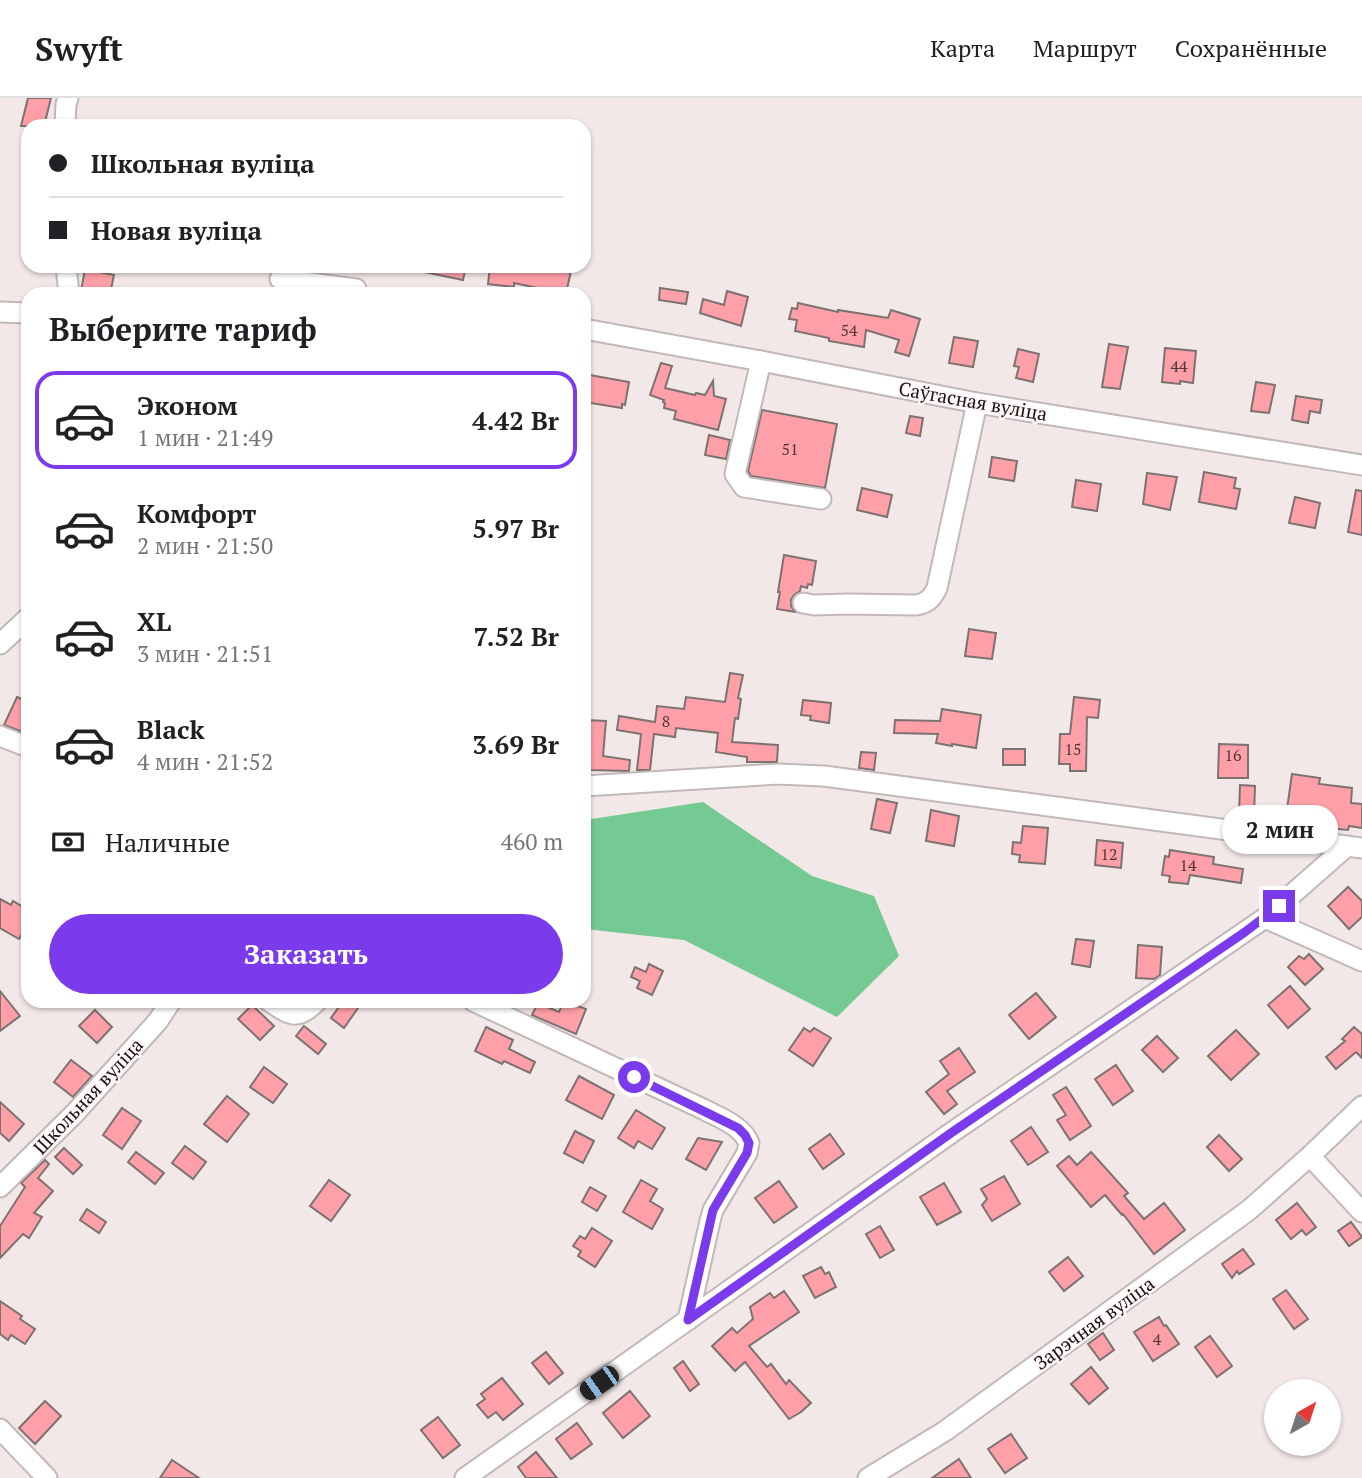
<!DOCTYPE html>
<html lang="ru">
<meta charset="utf-8">
<style>
:root{--surface:#fff;--page:#f2f2f2;--text:#202124;--muted:#757577;--line:#e0e0e0;--accent:#7c3aed}
body{margin:0;font-family:"PT Serif",serif;background:var(--page);color:var(--text);height:100vh;display:flex;flex-direction:column;font-size:26px;white-space:nowrap}
*{box-sizing:border-box;margin:0}
p{font-size:23px;color:var(--muted)}
.icon{flex:none;width:38px;height:38px;fill:none;stroke:currentColor;stroke-width:2;stroke-linecap:round;stroke-linejoin:round}
.map{position:relative;flex:1;overflow:hidden}
.drawer{position:absolute;left:21px;top:189px;width:570px;height:721px;display:flex;flex-direction:column;background:var(--surface);border-radius:21px;box-shadow:0 2px 5px #0004}
.drawer>*{flex:none}
.hud{position:absolute;left:21px;top:21px;width:570px;height:154px;border-radius:21px;box-shadow:0 2px 5px #0004;display:grid;align-content:center;height:154px;padding:0 28px;background:var(--surface)}
.needle{width:46px;rotate:39deg}
.tools{position:absolute;left:1264px;top:1281px;display:grid;gap:14px}
.tools a{display:grid;place-items:center;width:77px;height:77px;border-radius:50%;background:var(--surface);box-shadow:0 2px 5px #0004;font-size:35px}
.end{position:absolute;width:32px;height:32px;margin:-16px;border:9px solid #7c3aed;background:#fff;box-shadow:0 0 0 4px #fff}
.from{border-radius:50%}
.bubble{position:absolute;height:49px;border-radius:24px;background:var(--surface);box-shadow:0 2px 5px #0004;font-size:23px;font-weight:700;line-height:49px;text-align:center}
.car{position:absolute;width:21px;height:42px;margin:-21px -10px;border-radius:9px;box-shadow:0 0 5px 2px #0007;background:linear-gradient(#222 24%,#8ab4d8 0 40%,#222 0 76%,#8ab4d8 0 86%,#222 0)}
.hud b{display:flex;align-items:center;gap:24px;height:66px;font-size:26px}
.hud b+b{border-top:2px solid var(--line)}
.hud i{width:18px;height:18px;background:var(--text)}
ul{padding:0;list-style:none}
li{display:flex;align-items:center;gap:21px;height:98px;margin:0 14px 10px;padding:0 14px;border:4px solid transparent;border-radius:21px}
li div{flex:1}
li b{display:block;font-size:26px}
li em{font-style:normal;font-weight:700}
li.current{border-color:var(--accent)}
li>.icon{width:63px;height:63px;stroke-width:1.5}
h2{padding:0 28px;font-size:32px;line-height:84px}
.pay{display:flex;align-items:center;gap:18px;height:77px;padding:0 28px;font-size:26px}
.pay p{margin-inline-start:auto}
.action{display:flex;gap:14px;margin-top:auto;padding:14px 28px}
.action a{flex:1;height:80px;border-radius:42px;background:var(--accent);color:#fff;font-size:28px;font-weight:700;line-height:80px;text-align:center}
header{display:flex;align-items:center;gap:42px;box-sizing:border-box;height:98px;padding:0 35px;background:var(--surface);border-bottom:2px solid var(--line)}
header strong{font-size:33px}
nav{display:flex;gap:38px;margin-inline-start:auto;font-size:24px}
.map>svg:first-child{display:block}
.forest{fill:#75c992}
.building{fill:#ff9fa7;stroke:#7c7272;stroke-width:2}
.lines{fill:none;stroke-linecap:round;stroke-linejoin:round}
.minor-casing{stroke:#c3b8b9;stroke-width:23}
.minor{stroke:#fff;stroke-width:19}
.route{stroke:#7c3aed;stroke-width:9}
.labels{text-anchor:middle;stroke-width:5;stroke-linejoin:round;paint-order:stroke}
.number-label{font-size:16px;fill:#513639}
.street-label{font-size:19px;fill:#171314;stroke:#fff6f6}
</style>
<header>
<strong>Swyft</strong>
<nav><a>Карта</a><a>Маршрут</a><a>Сохранённые</a></nav>
</header>
<div class="map">
<svg width="1362" height="1380" viewBox="0 0 1362 1380">
<rect width="100%" height="100%" fill="#f3e8e8"/>
<path class="forest" d="M703 704 812 778 874 798 899 858 837 919 684 842 585 831V722Z"/>
<g class="building">
<path d="M28 0H51L44 28H21Z"/>
<path d="M424 168H466L463 182 424 174Z"/>
<path d="M490 168H572L566 196 514 185V189L488 186Z"/>
<path d="M85 171 114 177 110 196H97L81 193Z"/>
<path d="M660 190 688 194 686 206 659 202Z"/>
<path d="M727 193 748 199 741 228 700 215 703 201 724 207Z"/>
<path d="M798 205 838 214V212L888 220 891 212 920 221 909 258 895 254 899 242 866 232 864 249 829 243V240L795 233 797 222 789 221 792 210 797 211Z"/>
<path d="M954 239 978 243 973 269 949 265Z"/>
<path d="M1109 246 1128 249 1120 291 1102 289Z"/>
<path d="M1165 250 1196 253 1193 285 1180 283V286L1162 284Z"/>
<path d="M1018 251 1039 256 1033 284 1016 280 1019 269 1014 268Z"/>
<path d="M661 265 672 268 665 290 695 297 696 295 705 297 713 283 714 298 726 301 718 332 674 321 676 313 664 310 665 305 663 304 664 302 650 297Z"/>
<path d="M584 276 629 284 625 307 622 306V310L584 304Z"/>
<path d="M1256 284 1275 287 1269 315 1251 313Z"/>
<path d="M1296 298 1322 302 1320 315 1310 313 1308 325 1292 322Z"/>
<path d="M762 312 837 326 825 390 751 378 748 373Z"/>
<path d="M910 318 923 320 920 338 906 335Z"/>
<path d="M709 337 730 342 726 361 705 357Z"/>
<path d="M992 359 1017 363 1014 383 989 379Z"/>
<path d="M1204 374 1236 380 1234 390 1240 391 1236 411 1199 404Z"/>
<path d="M1147 375 1177 379 1170 412 1143 406Z"/>
<path d="M1076 382 1101 386 1097 413 1072 409Z"/>
<path d="M862 390 892 397 887 419 857 412Z"/>
<path d="M1356 392 1362 393V437L1348 434Z"/>
<path d="M1295 399 1320 405 1315 430 1289 425Z"/>
<path d="M784 457 816 463 812 487 808 486 807 490 801 488 800 493 794 497 791 502V508L795 514 777 511 780 494H778Z"/>
<path d="M969 531 996 535 992 561 965 558Z"/>
<path d="M730 575 743 577 738 600 741 601 738 621 735 620 732 644 778 647 777 664H747V659L716 654 718 635 676 630 675 639 654 636 650 672H637L641 636 617 632 619 618 655 624 657 608 684 611 686 599 725 604Z"/>
<path d="M17 599 28 604V636L4 627Z"/>
<path d="M1074 599 1100 602 1098 620 1087 619 1086 673H1070V666H1059L1060 636H1070Z"/>
<path d="M803 602 831 605 829 625 810 622 811 618 801 617Z"/>
<path d="M942 611 981 617 976 650 952 646V648L936 645 938 636 894 635 895 622 940 623Z"/>
<path d="M584 622 606 623 603 658 630 662 629 673 588 672 589 652H584Z"/>
<path d="M1219 646 1248 647V680H1218Z"/>
<rect x="1003" y="651" width="22" height="16"/>
<path d="M861 654 876 655 874 672 859 670Z"/>
<path d="M1292 676 1320 680 1319 686 1352 690 1351 705 1362 706V730L1349 728 1348 732 1328 730V724L1286 718Z"/>
<path d="M1240 687 1255 688 1254 717 1239 716Z"/>
<path d="M877 701 897 705 890 735 871 731Z"/>
<path d="M931 712 959 718 954 748 926 743Z"/>
<path d="M1023 728 1048 730 1045 766 1019 764 1020 757 1012 756 1013 744 1021 745Z"/>
<path d="M1097 742 1123 745 1121 770 1095 767Z"/>
<path d="M1170 752 1214 759 1213 766 1243 771 1241 785 1190 777 1188 786 1169 784 1170 778 1162 777 1165 758 1169 759Z"/>
<path d="M1348 789 1362 803V819L1349 831 1328 808Z"/>
<path d="M0 801 11 807 13 803 28 812V826L19 841 0 830Z"/>
<path d="M1076 841 1094 843 1090 869 1072 866Z"/>
<path d="M1138 847 1162 849 1160 877 1154 881 1136 880Z"/>
<path d="M1309 856 1323 871 1305 887 1288 869 1299 858 1304 861Z"/>
<path d="M649 866 663 873 652 897 637 890 640 883 631 879 635 869 646 874Z"/>
<path d="M1290 888 1310 911 1288 930 1268 907Z"/>
<path d="M0 893 20 918 0 933Z"/>
<path d="M1036 895 1056 919 1029 941 1009 917Z"/>
<path d="M343 903H348L358 910 344 930 331 920Z"/>
<path d="M564 903 586 911 576 936 532 917 538 905 559 914Z"/>
<path d="M252 907 274 928 260 942 238 921Z"/>
<path d="M95 912 112 929 97 945 79 928Z"/>
<path d="M304 928 326 946 318 956 296 938Z"/>
<path d="M486 929 513 942 509 951 535 964 530 975 504 963 502 966 475 953Z"/>
<path d="M1354 929 1362 936V960L1356 954 1336 971 1326 959 1345 943 1342 941Z"/>
<path d="M804 930 810 934 814 930 831 940 813 968 789 952Z"/>
<path d="M1236 932 1259 956 1231 982 1208 958Z"/>
<path d="M1157 938 1178 960 1163 974 1142 952Z"/>
<path d="M959 950 975 974 947 993 957 1006 944 1016 926 994 949 976 940 963Z"/>
<path d="M71 962 92 978 73 999 54 984Z"/>
<path d="M1116 967 1133 993 1113 1007 1095 981Z"/>
<path d="M264 969 287 986 273 1005 250 989Z"/>
<path d="M579 978 614 997 602 1021 566 1002Z"/>
<path d="M1066 989 1091 1028 1070 1042 1057 1022 1066 1017 1053 997Z"/>
<path d="M227 998 249 1016 227 1044 204 1026Z"/>
<path d="M0 1004 24 1026 9 1043 0 1035Z"/>
<path d="M122 1010 141 1023 122 1051 103 1037Z"/>
<path d="M636 1012 665 1030 652 1051 638 1043 634 1050 618 1040Z"/>
<path d="M1031 1029 1048 1054 1028 1067 1011 1043Z"/>
<path d="M575 1033 594 1043 583 1065 564 1055Z"/>
<path d="M830 1036 844 1056 823 1071 809 1051Z"/>
<path d="M1219 1037 1242 1061 1229 1073 1207 1049Z"/>
<path d="M698 1040 722 1044 706 1072 686 1061Z"/>
<path d="M185 1048 206 1064 193 1081 172 1065Z"/>
<path d="M64 1050 82 1067 73 1076 55 1059Z"/>
<path d="M136 1054 164 1075 155 1086 128 1064Z"/>
<path d="M1091 1054 1128 1095 1124 1098 1144 1121 1164 1105 1185 1132 1154 1156 1123 1116 1122 1117 1105 1097 1091 1109 1057 1068 1069 1058 1077 1067Z"/>
<path d="M45 1062 49 1066 38 1080 53 1093 34 1115 42 1119 29 1140 23 1136 0 1160V1128L25 1089 21 1085Z"/>
<path d="M1004 1078 1020 1106 992 1123 982 1107 987 1101 981 1091Z"/>
<path d="M329 1082 350 1097 331 1123 310 1108Z"/>
<path d="M641 1082 657 1091 650 1103 663 1111 652 1131 623 1114Z"/>
<path d="M779 1083 797 1109 774 1125 755 1100Z"/>
<path d="M944 1085 961 1114 937 1127 920 1099Z"/>
<path d="M590 1089 606 1098 597 1113 582 1104Z"/>
<path d="M1297 1105 1316 1129 1306 1137 1302 1132 1291 1141 1276 1122Z"/>
<path d="M87 1111 106 1124 99 1135 80 1122Z"/>
<path d="M1351 1124 1362 1139 1349 1148 1338 1133Z"/>
<path d="M880 1128 894 1152 880 1160 866 1136Z"/>
<path d="M592 1130 612 1143 595 1169 578 1158 581 1153 573 1148 580 1138 585 1141Z"/>
<path d="M1243 1151 1254 1166 1239 1176 1237 1173 1232 1180 1222 1166Z"/>
<path d="M1068 1159 1083 1178 1064 1193 1049 1174Z"/>
<path d="M821 1169 825 1176 829 1174 836 1189 815 1200 803 1178Z"/>
<path d="M1286 1192 1308 1221 1294 1231 1273 1201Z"/>
<path d="M784 1193 799 1214 749 1248 767 1269 771 1266 786 1286 789 1282 811 1305 801 1314 789 1321 745 1264 735 1273 712 1248 732 1230 737 1235 753 1221 750 1209 770 1195 774 1200Z"/>
<path d="M0 1203 22 1218 20 1221 35 1231 25 1246 11 1237 8 1242 0 1236Z"/>
<path d="M1159 1219 1164 1228 1166 1227 1179 1246 1153 1263 1134 1234Z"/>
<path d="M1103 1235 1114 1252 1100 1262 1088 1246Z"/>
<path d="M1210 1238 1232 1268 1217 1279 1195 1249Z"/>
<path d="M546 1254 563 1275 549 1286 532 1265Z"/>
<path d="M683 1263 699 1286 690 1293 674 1270Z"/>
<path d="M1091 1269 1108 1290 1089 1306 1071 1286Z"/>
<path d="M502 1280 523 1306 503 1322 496 1314 488 1320 477 1307 485 1301 481 1296Z"/>
<path d="M630 1293 650 1318 623 1340 603 1315Z"/>
<path d="M45 1303 61 1318 35 1346 19 1330Z"/>
<path d="M438 1319 460 1347 443 1360 421 1332Z"/>
<path d="M577 1325 592 1346 571 1361 556 1341Z"/>
<path d="M1011 1336 1027 1360 1005 1375 988 1351Z"/>
<path d="M536 1354 557 1380H526L518 1369Z"/>
<path d="M959 1361 971 1380H932Z"/>
<path d="M172 1362 199 1380H160Z"/>
</g>
<g class="lines">
<g class="minor-casing">
<g id="minor">
<path d="M65 28 66 6 68 0"/>
<path d="M66 168 69 196"/>
<path d="M280 181 356 191 358 196"/>
<path d="M0 214 28 215"/>
<path d="M584 231 761 263 977 305 1362 367"/>
<path d="M761 263 735 376 744 389 821 401"/>
<path d="M803 505 814 507 848 506 916 507C928 505 932 500 937 490L977 305"/>
<path d="M0 546 28 520"/>
<path d="M0 638 28 649"/>
<path d="M584 688 778 676 824 678 1362 750"/>
<path d="M1265 820 1362 863"/>
<path d="M269 903C291 918 297 923 317 903"/>
<path d="M473 903 703 1011C720 1020 741 1027 749 1045L747 1055 713 1112 710 1123 688 1222"/>
<path d="M1310 1058 1362 1114"/>
<path d="M0 1089 75 1015 158 923 171 903"/>
<path d="M0 1331 47 1380"/>
<path d="M465 1380 951 1035 1265 820 1347 748"/>
<path d="M868 1380 945 1333 1249 1112 1310 1058 1362 1008"/>
</g>
</g>
<use href="#minor" class="minor"/>
</g>
<g class="lines">
<path class="route" d="M634 979 738 1030 745 1037 749 1045 747 1055 713 1112 688 1222 951 1035 1245 834 1279 808"/>
</g>
<g class="labels">
<g class="number-label">
<text x="849" y="238">54</text>
<text x="1179" y="274">44</text>
<text x="790" y="357">51</text>
<text x="666" y="629">8</text>
<text x="1073" y="657">15</text>
<text x="1233" y="663">16</text>
<text x="1109" y="762">12</text>
<text x="1188" y="773">14</text>
<text x="1157" y="1247">4</text>
</g>
<g class="street-label">
<text transform="translate(973 303) rotate(10)" y="7">Саўгасная вуліца</text>
<text transform="translate(88 998) rotate(-47)" y="7">Школьная вуліца</text>
<text transform="translate(1094 1225) rotate(-36)" y="7">Зарэчная вуліца</text>
</g>
</g>
</svg>
<div class="tools">
<a><svg class="needle" viewBox="-14 -14 28 28"><path d="M0-13l5 13h-10z" fill="#e53935"/><path d="M0 13l5-13h-10z" fill="#757577"/></svg></a>
</div>
<i class="end from" style="left:634px;top:979px"></i>
<i class="end" style="left:1279px;top:808px"></i>
<div class="bubble" style="left:1222px;top:707px;width:116px">2 мин</div>
<i class="car" style="left:599px;top:1285px;rotate:235deg"></i>
<div class="hud">
<b><i class="from"></i>Школьная вуліца</b>
<b><i></i>Новая вуліца</b>
</div>
<section class="drawer">
<h2>Выберите тариф</h2>
<ul>
<li class="current"><svg class="icon" aria-label="car" viewBox="0 0 24 24"><path d="M5 17H2v-5l4-1 3-4h7l3 4 3 1v5h-3M9 17h6M6 11h13"/><circle cx="7" cy="17" r="2"/><circle cx="17" cy="17" r="2"/></svg><div><b>Эконом</b><p>1 мин · 21:49</p></div><em>4.42 Br</em></li>
<li><svg class="icon" aria-label="car" viewBox="0 0 24 24"><path d="M5 17H2v-5l4-1 3-4h7l3 4 3 1v5h-3M9 17h6M6 11h13"/><circle cx="7" cy="17" r="2"/><circle cx="17" cy="17" r="2"/></svg><div><b>Комфорт</b><p>2 мин · 21:50</p></div><em>5.97 Br</em></li>
<li><svg class="icon" aria-label="car" viewBox="0 0 24 24"><path d="M5 17H2v-5l4-1 3-4h7l3 4 3 1v5h-3M9 17h6M6 11h13"/><circle cx="7" cy="17" r="2"/><circle cx="17" cy="17" r="2"/></svg><div><b>XL</b><p>3 мин · 21:51</p></div><em>7.52 Br</em></li>
<li><svg class="icon" aria-label="car" viewBox="0 0 24 24"><path d="M5 17H2v-5l4-1 3-4h7l3 4 3 1v5h-3M9 17h6M6 11h13"/><circle cx="7" cy="17" r="2"/><circle cx="17" cy="17" r="2"/></svg><div><b>Black</b><p>4 мин · 21:52</p></div><em>3.69 Br</em></li>
</ul>
<div class="pay"><svg class="icon" aria-label="cash" viewBox="0 0 24 24"><path d="M3 7h18v10H3z"/><circle cx="12" cy="12" r="2"/></svg>Наличные<p>460 m</p></div>
<div class="action"><a>Заказать</a></div>
</section>
</div>
